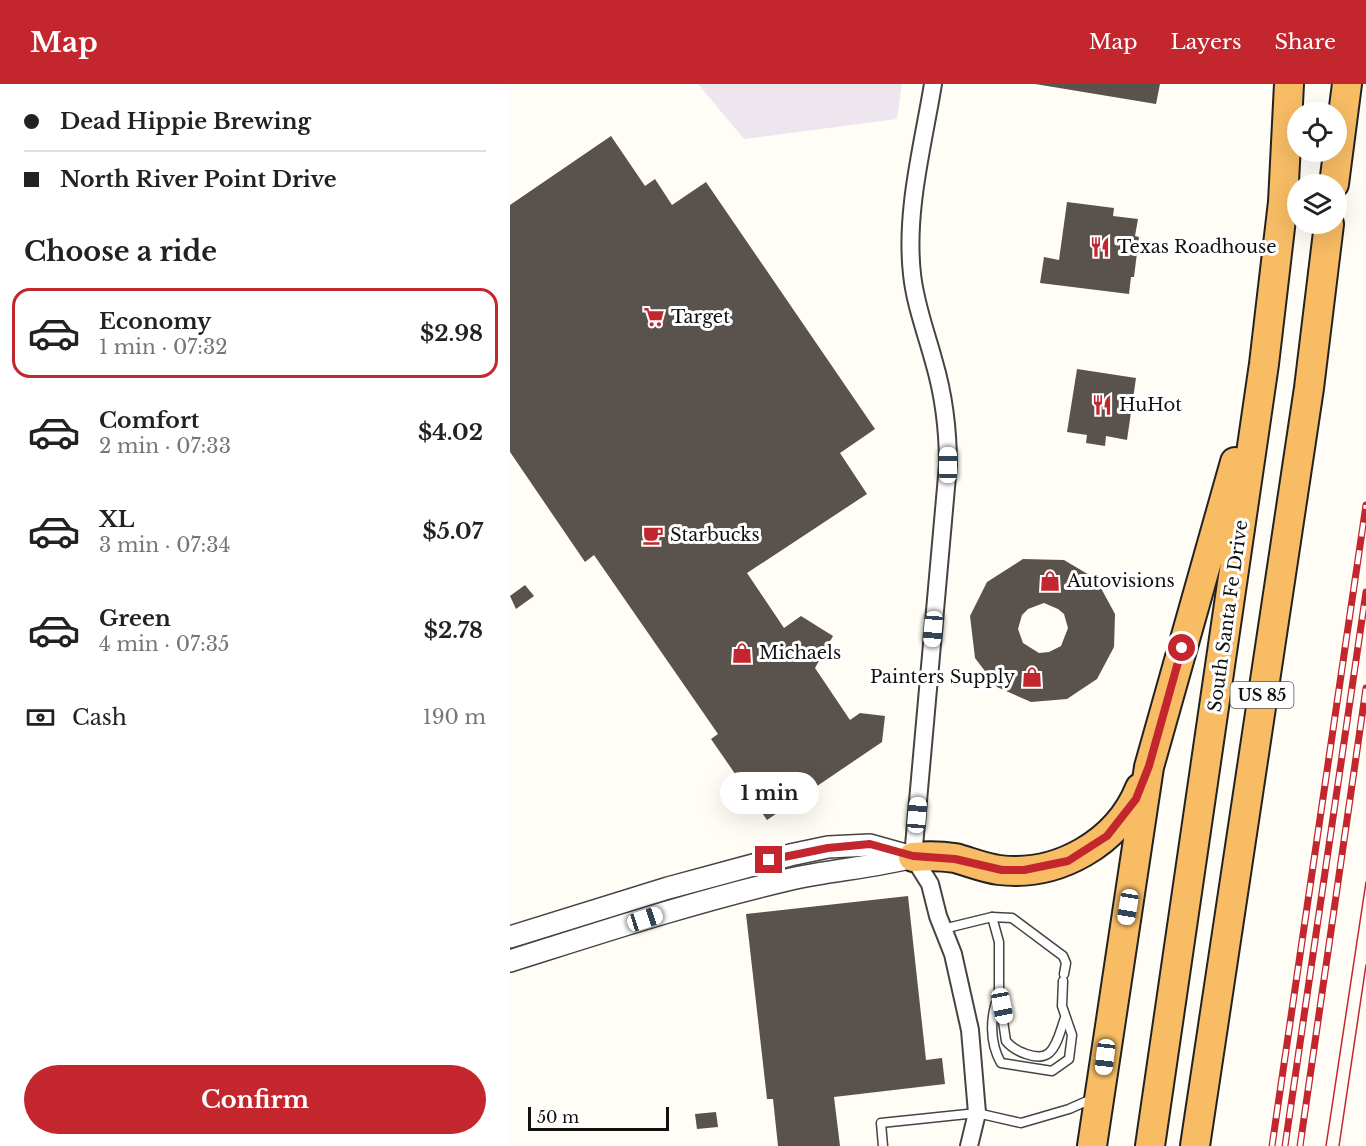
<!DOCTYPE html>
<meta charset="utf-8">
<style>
:root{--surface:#fff;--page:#f2f2f2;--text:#222;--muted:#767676;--line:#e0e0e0;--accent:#c4262e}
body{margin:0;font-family:"Libre Baskerville",serif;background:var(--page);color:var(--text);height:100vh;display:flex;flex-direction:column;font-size:22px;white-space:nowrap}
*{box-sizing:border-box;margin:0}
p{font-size:20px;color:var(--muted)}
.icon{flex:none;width:33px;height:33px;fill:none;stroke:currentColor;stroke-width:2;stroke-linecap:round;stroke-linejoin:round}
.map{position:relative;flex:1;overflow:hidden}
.side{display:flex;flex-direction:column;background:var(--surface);width:510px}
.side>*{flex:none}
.hud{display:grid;align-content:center;height:132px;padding:0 24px;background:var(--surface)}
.controls{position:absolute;left:777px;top:18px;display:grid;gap:12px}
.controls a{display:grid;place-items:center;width:60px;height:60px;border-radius:50%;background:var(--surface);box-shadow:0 6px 24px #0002;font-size:30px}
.scale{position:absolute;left:18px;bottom:15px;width:141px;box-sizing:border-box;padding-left:6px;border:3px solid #111;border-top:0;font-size:16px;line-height:21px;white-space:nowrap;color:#111;-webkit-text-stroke:4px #fff;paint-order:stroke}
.end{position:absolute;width:27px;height:27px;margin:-14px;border:8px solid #c4262e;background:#fff;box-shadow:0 0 0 3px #fff}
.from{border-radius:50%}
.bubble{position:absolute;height:42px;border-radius:21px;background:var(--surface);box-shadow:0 6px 24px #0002;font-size:20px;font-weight:700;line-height:42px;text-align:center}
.car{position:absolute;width:18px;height:36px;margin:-18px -9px;border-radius:8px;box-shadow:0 0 4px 2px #0007;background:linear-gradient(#fff 24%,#345 0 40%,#fff 0 76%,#345 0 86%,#fff 0)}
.hud b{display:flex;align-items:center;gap:21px;height:57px;font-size:22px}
.hud b+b{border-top:2px solid var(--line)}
.hud i{width:15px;height:15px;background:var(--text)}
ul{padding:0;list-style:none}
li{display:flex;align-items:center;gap:18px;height:90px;margin:0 12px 9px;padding:0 12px;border:3px solid transparent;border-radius:18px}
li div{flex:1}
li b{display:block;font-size:22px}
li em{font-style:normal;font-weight:700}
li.active{border-color:var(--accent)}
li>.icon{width:54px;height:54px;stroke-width:1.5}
h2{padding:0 24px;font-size:27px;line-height:72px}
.pay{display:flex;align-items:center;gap:15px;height:66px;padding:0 24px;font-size:22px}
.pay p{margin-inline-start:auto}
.cta{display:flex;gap:12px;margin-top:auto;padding:12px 24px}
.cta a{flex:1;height:69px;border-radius:36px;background:var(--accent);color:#fff;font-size:24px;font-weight:700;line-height:69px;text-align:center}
header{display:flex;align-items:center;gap:36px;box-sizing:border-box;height:84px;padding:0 30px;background:var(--accent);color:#fff}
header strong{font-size:28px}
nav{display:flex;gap:33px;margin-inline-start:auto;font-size:21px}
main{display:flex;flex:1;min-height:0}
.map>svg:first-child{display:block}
.industrial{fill:#eee6ef}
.building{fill:#5a524d;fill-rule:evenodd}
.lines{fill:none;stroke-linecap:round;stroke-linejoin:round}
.service-casing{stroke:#444;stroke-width:11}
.minor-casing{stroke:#444;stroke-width:20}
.tertiary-casing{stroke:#444;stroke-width:24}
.trunk-casing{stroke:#222;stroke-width:32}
.service{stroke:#fff;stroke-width:8}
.minor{stroke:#fff;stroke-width:16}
.tertiary{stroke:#fff;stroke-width:21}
.trunk{stroke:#f7bc64;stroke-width:28}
.tram{stroke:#c4262e;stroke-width:1.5}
.rail-casing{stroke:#c4262e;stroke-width:7}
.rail{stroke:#fff;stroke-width:4.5;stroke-dasharray:14;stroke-linecap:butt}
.route{stroke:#c4262e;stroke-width:8}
.labels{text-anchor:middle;stroke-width:6;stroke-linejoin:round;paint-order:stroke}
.shield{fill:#fff;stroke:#585858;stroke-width:1.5}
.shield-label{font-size:16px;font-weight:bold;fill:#111}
.poi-label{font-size:18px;fill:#111;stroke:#fff;text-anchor:start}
.street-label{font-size:18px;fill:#111;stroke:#fff}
</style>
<header>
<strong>Map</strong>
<nav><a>Map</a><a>Layers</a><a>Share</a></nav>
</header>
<main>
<section class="side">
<div class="hud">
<b><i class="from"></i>Dead Hippie Brewing</b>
<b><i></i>North River Point Drive</b>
</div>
<h2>Choose a ride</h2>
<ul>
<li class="active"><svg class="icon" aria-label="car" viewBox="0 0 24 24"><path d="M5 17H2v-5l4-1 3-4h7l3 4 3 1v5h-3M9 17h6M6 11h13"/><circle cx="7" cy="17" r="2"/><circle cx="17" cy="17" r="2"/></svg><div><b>Economy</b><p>1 min · 07:32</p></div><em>$2.98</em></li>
<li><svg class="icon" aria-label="car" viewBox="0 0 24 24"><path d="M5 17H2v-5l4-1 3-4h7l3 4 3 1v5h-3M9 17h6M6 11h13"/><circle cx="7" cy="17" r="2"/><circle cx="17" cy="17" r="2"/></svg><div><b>Comfort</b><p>2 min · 07:33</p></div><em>$4.02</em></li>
<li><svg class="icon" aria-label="car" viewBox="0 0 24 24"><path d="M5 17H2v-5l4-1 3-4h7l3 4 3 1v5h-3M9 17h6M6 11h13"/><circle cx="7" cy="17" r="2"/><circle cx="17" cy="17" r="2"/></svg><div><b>XL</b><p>3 min · 07:34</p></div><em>$5.07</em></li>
<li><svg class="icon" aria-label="car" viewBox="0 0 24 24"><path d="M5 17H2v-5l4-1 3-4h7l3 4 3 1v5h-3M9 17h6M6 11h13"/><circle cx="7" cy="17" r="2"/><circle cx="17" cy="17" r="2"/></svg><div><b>Green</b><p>4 min · 07:35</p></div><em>$2.78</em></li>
</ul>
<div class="pay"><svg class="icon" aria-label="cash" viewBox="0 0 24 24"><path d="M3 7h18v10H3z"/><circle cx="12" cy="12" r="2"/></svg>Cash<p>190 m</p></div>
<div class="cta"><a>Confirm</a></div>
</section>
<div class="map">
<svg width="856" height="1062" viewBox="0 0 856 1062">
<rect width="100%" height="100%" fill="#fffdf5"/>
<path class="industrial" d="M188 0H392L387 35 234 55Z"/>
<g class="building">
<path d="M525 0H650L646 20Z"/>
<path d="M101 52 135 102 145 95 162 121 196 98 365 345 330 369 357 410 237 489 274 544 291 532 323 552 305 584 340 636 350 629 375 632 372 658 257 736 201 655 208 650 84 471 75 478 0 368V121Z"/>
<path d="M557 118 604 124 603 132 628 135 625 152 629 153 624 193H621L619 210 530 199 534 173 549 176Z"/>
<path d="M567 285 626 294 617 356 596 352 595 362 576 359 577 351 557 348Z"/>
<path d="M513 475 554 476 586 495 605 530 604 563 587 595 557 615 521 618 487 603 465 574 460 532 477 498ZM534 519 548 525 554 530 558 544 551 562 539 568 529 569 513 559 508 545 512 531 518 525Z"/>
<path d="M15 501 24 512 6 525 0 512Z"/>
<path d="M398 812 416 976 432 974 435 1000 324 1013 330 1062H268L263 1015H257L236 830Z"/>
<path d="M206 1028 208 1043 187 1045 185 1030Z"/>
</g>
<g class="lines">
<g class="service-casing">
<g id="service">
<path d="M482 833 489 858V910L496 957C504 967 528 978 539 969 548 961 551 944 555 934"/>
<path d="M433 845 482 833 502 834 553 872 556 879 554 890"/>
<path d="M489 910C480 932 479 958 491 979L542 987 559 975 562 951 552 922 553 897"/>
<path d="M373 1062 371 1039 467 1029 511 1039 559 1025 584 1014"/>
</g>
</g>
<g class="minor-casing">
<path id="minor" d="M423 0C413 61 395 127 402 190 405 220 416 248 424 278 434 312 438 346 438 381L403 773 420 800 428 832 443 870 460 946 467 1029 459 1062"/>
</g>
<g class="tertiary-casing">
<g id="tertiary">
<path d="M0 853 158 804 280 771 318 763 360 761 403 773"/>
<path d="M0 877C92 848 183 818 277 796 318 786 361 784 403 773"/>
</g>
</g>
<g class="trunk-casing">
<g id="trunk">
<path d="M824 100 837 0"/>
<path d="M403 773C417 772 431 772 445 774 460 778 474 784 489 786 548 793 608 759 630 704"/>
<path d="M582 1062 639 683 725 378"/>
<path d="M640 1062 754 280 773 118 779 0"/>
<path d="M685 1062 799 304 819 140"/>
</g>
</g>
<use href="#service" class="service"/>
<use href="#minor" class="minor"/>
<use href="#tertiary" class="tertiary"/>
<use href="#trunk" class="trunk"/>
<g class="tram">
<path d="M816 1062 856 798"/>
<path d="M829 1062 856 881"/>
</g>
<g class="rail-casing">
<g id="rail">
<path d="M762 1062 856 421"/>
<path d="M775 1062 856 508"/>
<path d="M790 1062 856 604"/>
</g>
</g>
<use href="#rail" class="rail"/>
</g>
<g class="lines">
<path class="route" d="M259 776 318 764 360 760 403 772 445 775 492 786H514L558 777 597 752 626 715 639 682 672 564"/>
</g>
<defs>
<g id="restaurant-bare" transform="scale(1.62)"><path d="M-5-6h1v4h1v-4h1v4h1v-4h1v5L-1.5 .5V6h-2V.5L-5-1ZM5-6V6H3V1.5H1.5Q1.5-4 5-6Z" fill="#c4262e" stroke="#fff" stroke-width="2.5" paint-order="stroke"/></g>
<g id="supermarket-bare" transform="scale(1.62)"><path d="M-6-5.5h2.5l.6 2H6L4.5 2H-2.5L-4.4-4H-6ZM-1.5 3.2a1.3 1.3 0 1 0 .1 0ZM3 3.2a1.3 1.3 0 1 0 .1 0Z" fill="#c4262e" stroke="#fff" stroke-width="2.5" paint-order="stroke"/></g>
<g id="cafe-bare" transform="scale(1.62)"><path d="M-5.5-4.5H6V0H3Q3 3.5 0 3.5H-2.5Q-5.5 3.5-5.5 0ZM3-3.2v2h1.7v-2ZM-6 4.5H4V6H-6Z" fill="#c4262e" stroke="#fff" stroke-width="2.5" paint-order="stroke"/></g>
<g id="shop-bare" transform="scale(1.62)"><path d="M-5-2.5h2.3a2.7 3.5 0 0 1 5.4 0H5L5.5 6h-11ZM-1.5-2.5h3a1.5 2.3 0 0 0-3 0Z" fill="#c4262e" stroke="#fff" stroke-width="2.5" paint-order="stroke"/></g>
</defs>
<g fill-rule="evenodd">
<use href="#restaurant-bare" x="590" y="163"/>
<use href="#supermarket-bare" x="144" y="233"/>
<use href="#restaurant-bare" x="592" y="321"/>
<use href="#cafe-bare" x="143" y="451"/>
<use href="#shop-bare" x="540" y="497"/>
<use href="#shop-bare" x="232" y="569"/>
<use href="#shop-bare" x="522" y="593"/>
</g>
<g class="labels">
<rect class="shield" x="720.5" y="598" width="63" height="26" rx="4.5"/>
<g class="shield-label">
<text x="752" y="617">US 85</text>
</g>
<g class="poi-label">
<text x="607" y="169">Texas Roadhouse</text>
<text x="161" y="239">Target</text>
<text x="609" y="327">HuHot</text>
<text x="160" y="457">Starbucks</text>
<text x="557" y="503">Autovisions</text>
<text x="249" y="575">Michaels</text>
<text x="505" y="599" text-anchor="end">Painters Supply</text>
</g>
<g class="street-label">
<text transform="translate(718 532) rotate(-82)" y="6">South Santa Fe Drive</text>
</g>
</g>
</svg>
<div class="controls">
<a><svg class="icon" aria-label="locate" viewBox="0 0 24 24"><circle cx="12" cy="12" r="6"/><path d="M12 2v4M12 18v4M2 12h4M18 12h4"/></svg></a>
<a><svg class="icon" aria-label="layers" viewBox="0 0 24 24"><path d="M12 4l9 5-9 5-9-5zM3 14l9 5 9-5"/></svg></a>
</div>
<div class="scale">50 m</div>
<i class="end from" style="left:672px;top:564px"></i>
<i class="end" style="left:259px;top:776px"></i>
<div class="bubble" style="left:210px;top:688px;width:99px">1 min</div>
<i class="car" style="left:438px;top:381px;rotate:0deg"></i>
<i class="car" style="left:423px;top:545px;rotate:185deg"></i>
<i class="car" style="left:407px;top:731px;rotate:5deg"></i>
<i class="car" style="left:618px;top:823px;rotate:189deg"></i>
<i class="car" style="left:135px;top:835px;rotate:72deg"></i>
<i class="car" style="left:492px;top:922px;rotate:169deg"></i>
<i class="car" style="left:595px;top:973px;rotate:187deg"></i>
</div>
</main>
